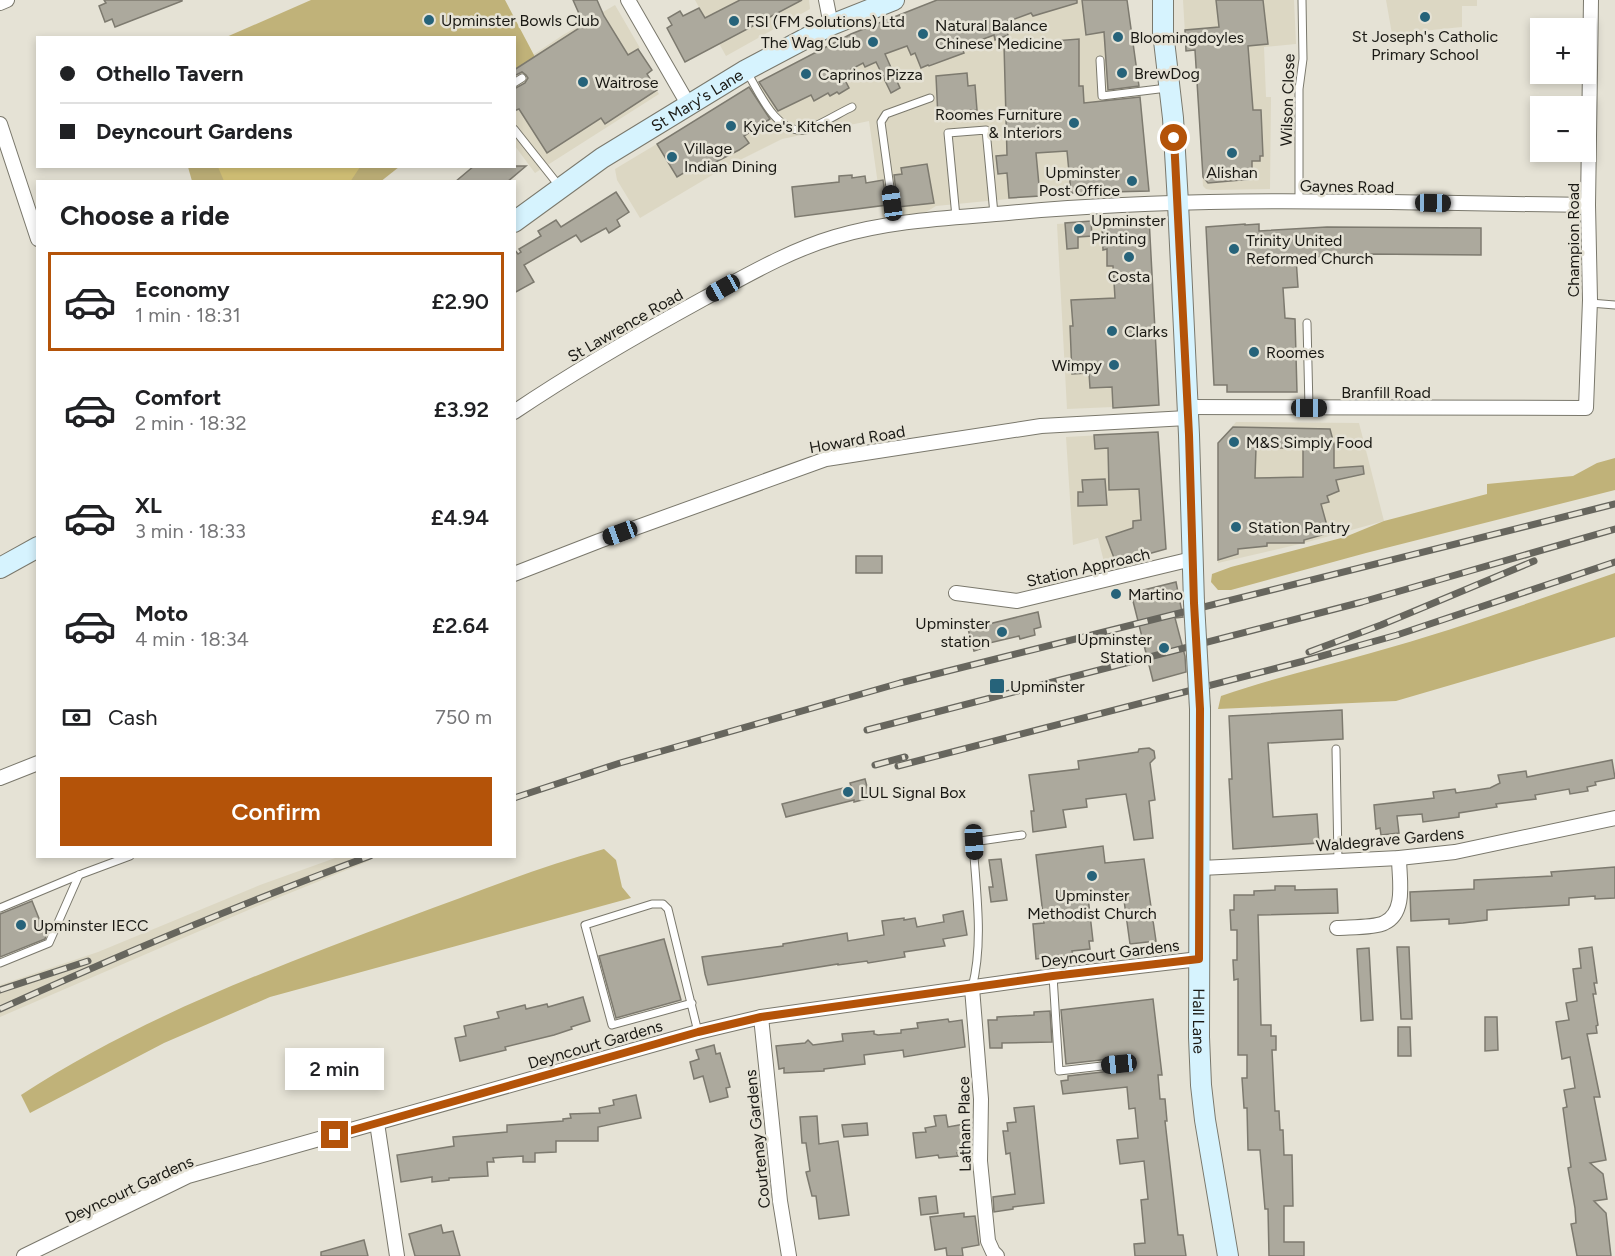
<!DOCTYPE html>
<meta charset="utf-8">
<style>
:root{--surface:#fff;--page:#f2f2f2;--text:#202124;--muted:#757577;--line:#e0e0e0;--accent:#b45309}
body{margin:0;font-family:Figtree,sans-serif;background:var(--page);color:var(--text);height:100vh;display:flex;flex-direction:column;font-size:22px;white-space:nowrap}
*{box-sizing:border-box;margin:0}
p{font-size:20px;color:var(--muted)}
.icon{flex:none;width:33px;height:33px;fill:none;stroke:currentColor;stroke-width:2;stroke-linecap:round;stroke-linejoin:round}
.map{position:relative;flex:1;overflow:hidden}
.drawer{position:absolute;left:36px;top:180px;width:480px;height:678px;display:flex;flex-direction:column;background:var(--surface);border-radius:0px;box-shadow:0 3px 9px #0003}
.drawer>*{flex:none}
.top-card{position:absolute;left:36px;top:36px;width:480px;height:132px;border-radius:0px;box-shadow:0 3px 9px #0003;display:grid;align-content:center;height:132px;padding:0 24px;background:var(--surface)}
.controls{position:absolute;left:1530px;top:18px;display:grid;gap:12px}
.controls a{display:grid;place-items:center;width:66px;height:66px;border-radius:0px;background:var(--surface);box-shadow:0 3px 9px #0003;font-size:30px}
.end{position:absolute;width:27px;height:27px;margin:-14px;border:8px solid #b45309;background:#fff;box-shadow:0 0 0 3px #fff}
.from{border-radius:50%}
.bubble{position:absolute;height:42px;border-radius:0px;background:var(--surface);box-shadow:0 3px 9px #0003;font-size:20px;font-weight:600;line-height:42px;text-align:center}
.car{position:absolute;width:18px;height:36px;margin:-18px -9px;border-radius:8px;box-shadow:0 0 4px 2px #0007;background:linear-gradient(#222 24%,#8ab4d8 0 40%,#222 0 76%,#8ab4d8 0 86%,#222 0)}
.top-card b{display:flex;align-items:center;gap:21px;height:57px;font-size:22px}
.top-card b+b{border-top:2px solid var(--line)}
.top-card i{width:15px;height:15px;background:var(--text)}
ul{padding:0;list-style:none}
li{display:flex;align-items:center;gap:18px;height:99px;margin:0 12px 9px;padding:0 12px;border:3px solid transparent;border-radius:0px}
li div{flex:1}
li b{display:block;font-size:22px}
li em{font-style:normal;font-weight:600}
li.on{border-color:var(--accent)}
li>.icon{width:54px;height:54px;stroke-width:1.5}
h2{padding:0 24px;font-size:27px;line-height:72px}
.pay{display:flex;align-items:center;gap:15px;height:66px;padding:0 24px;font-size:22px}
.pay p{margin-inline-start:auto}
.cta{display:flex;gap:12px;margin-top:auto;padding:12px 24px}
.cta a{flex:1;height:69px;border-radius:0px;background:var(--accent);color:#fff;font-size:24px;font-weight:600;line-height:69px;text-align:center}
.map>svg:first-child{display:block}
.built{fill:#dcd7c3}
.green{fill:#c0b279}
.water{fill:#d6c478}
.building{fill:#aca99d;stroke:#7d7a6f;stroke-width:1.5;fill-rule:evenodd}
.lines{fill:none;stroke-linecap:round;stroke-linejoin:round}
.lane-casing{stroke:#7a786c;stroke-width:9}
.street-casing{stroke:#7a786c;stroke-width:16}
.secondary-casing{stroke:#7a786c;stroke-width:22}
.lane{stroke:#fff;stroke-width:7}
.street{stroke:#fff;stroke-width:14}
.secondary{stroke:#d6f3fe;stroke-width:20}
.rail-casing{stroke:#67665e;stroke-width:7}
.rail{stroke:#e5e2d5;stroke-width:4.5;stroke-dasharray:14;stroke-linecap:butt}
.secondary-bridge-casing{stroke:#7a786c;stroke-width:22;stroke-linecap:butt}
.secondary-bridge{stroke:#d6f3fe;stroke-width:20}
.route{stroke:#b45309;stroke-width:8}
.poi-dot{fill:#26637a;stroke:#e5e2d5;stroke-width:2}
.labels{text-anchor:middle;stroke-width:5;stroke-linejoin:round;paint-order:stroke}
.poi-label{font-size:16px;fill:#1a1914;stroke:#e5e2d5;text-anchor:start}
.street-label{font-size:16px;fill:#1a1914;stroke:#e5e2d5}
</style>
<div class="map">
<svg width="1615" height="1256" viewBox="0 0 1615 1256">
<rect width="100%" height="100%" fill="#e5e2d5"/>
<g class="built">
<path d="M695 0H809L810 9 726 56Z"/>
<path d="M937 0H1127L1140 92 1149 191 1071 193 936 206 926 212 883 220 869 121 782 139 724 168 640 218 617 180 615 169 782 69 850 35Z"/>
<path d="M1183 0H1294L1296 44 1264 47 1266 97H1271L1270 189 1212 190 1206 189 1203 186 1195 51H1186Z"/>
<path d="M1386 0H1477V6H1462V27L1392 34Z"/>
<path d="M615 5 640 48 638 50 652 70 647 74 659 94 535 173 515 146V67L563 35Z"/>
<path d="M1149 218 1159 405 1067 409 1057 224Z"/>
<path d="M1236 422 1359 423 1384 521 1304 543 1218 563V443Z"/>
<path d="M1156 432 1159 435 1166 549 1105 566 1098 538 1073 545 1066 437Z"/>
<path d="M338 857H368L369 861 253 908 0 1017V985L98 952 260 885Z"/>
</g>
<g class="green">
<path d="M311 0H505L535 57 515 74 514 38H224Z"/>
<path d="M188 167H399L380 182 192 181Z"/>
<path d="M1615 458V490L1366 553 1231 590H1218L1211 582 1212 574 1231 567 1345 537 1384 521 1487 494V484L1573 476 1597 463Z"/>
<path d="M1615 573V637L1396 701 1218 709 1221 696C1270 679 1321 667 1371 653 1454 630 1534 601 1615 573Z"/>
<path d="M604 849 616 860 622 887 631 898 270 997 164 1043 30 1113 21 1095C140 1017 273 968 406 918 472 894 536 868 604 849Z"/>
</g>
<path class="water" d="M218 167H360L350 182 224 181Z"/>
<g class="building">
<path d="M104 0H182V1L115 27 112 19 105 22 99 6 106 3Z"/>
<path d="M573 0H597L604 16 628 55 638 49 652 70 647 74 657 90 605 124 601 118 547 153 519 109 514 111V89L525 83 528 78 526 75 522 72 514 76V70L584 25Z"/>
<path d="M740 0H802L685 62 667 28 672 25 668 18 680 11 683 16 699 8 705 18Z"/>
<path d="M937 0H1077V3L1033 16 1031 13 1004 23 1008 35 995 40 994 35 973 43 962 48 964 53 929 66 928 65 921 68 915 53 911 55 907 46 885 54 900 88 891 93 876 62 865 67 863 63 842 74 849 88 839 94 837 92 830 96 828 93 814 101 811 95 778 111 759 82 851 34Z"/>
<path d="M1082 0H1127L1139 86 1108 90 1104 32 1086 35Z"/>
<path d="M1216 0H1263L1268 44 1248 46 1253 110H1261L1263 156H1260V161H1252V179L1208 183 1203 177 1195 50 1186 51 1185 30 1219 27Z"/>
<path d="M1079 39V86H1083L1084 103 1140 97 1149 191 1071 193 1067 151 1036 153 1040 196 1009 198 1007 173 998 174 996 156 1007 155 1004 45Z"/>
<path d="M967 73 968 86 975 85 977 110 960 111 961 116 938 118 936 76Z"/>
<path d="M749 87 770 119 744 136 749 143 739 150 706 167 702 162 677 177 657 144Z"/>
<path d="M927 164 934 203 898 207 894 175 902 174 901 168Z"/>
<path d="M474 166H526L507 182H455Z"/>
<path d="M852 175V178L865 176 866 183 883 180 887 205 795 217 792 187 839 182V176Z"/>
<path d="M616 192 629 212 617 220 620 226 609 233 606 228 581 242 576 235 524 265 534 282 514 293V249L518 254 521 252 519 249 541 236 538 231 556 220 561 227Z"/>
<path d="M1149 218 1159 405 1113 408 1112 387 1090 388 1089 373 1072 374 1070 326H1073L1071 300 1115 298 1113 266H1107V249L1103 250 1102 226 1117 225 1116 220Z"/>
<path d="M1091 221 1092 236 1078 237V248L1067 249 1065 223Z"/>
<path d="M1245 224V225L1259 224V231L1327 227 1481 228V255L1366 254 1296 258 1298 287 1283 288 1285 318 1295 319 1297 392H1227V385H1214L1206 227Z"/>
<path d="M1233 427 1330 429 1334 444V468L1363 466 1364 474 1336 480 1339 491 1327 496 1329 502 1321 504 1329 533 1304 540V543H1267V546L1238 549V554L1218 560V443ZM1256 448H1303V477L1255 478Z"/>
<path d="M1158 432 1166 549 1116 563 1106 537 1133 528V521L1141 520 1139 489 1109 490 1108 448 1095 449 1094 435Z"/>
<path d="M1105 479 1107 505 1078 506V492H1083L1082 480Z"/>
<rect x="856" y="556" width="26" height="17"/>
<path d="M1176 582 1183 617 1175 618 1185 656 1186 672 1153 681 1131 593Z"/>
<path d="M1038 612 1041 627 1034 629 1035 635 1020 639 1019 636 985 644 986 647 974 651 968 629Z"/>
<path d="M1342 710 1343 739 1268 743 1273 817 1317 814 1319 843 1233 849 1229 779H1232L1229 716Z"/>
<path d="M1149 748 1154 751 1155 758 1150 763 1155 800 1149 801 1153 838 1134 840 1126 794 1086 799 1087 807 1063 810 1066 827 1033 832 1031 811H1034L1029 775 1079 769 1078 761 1138 752 1139 749Z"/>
<path d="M1612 760 1615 778 1595 782 1596 785 1587 787 1588 791 1570 794 1569 789 1535 795 1536 799 1496 804 1497 807 1459 813V817L1423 822 1422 814 1397 816 1399 833 1381 835 1380 828 1376 829 1374 805 1434 798 1433 792 1455 789 1456 793 1490 788 1500 783 1498 775 1526 771 1527 777Z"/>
<path d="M865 779 870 798 854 802V800L786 817 782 804 851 786 850 783Z"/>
<path d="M1103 846 1105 863 1144 859 1156 941 1130 944 1123 893 1088 897 1093 941H1089L1090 949 1072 951 1073 955 1036 959 1033 924 1044 923 1036 855Z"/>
<path d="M1001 859 1007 900 991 902 989 887H993L989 860Z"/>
<path d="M1615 867V898L1595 899V896L1569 898V905L1487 910V920L1463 923 1449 924V919L1411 921 1410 892 1474 889V880L1552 876 1551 872Z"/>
<path d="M1275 886H1295V890L1337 889 1338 913 1258 915 1261 1025H1271V1036H1276V1050H1272L1275 1111H1279L1280 1130H1283L1284 1155H1292L1293 1206H1284V1242H1304V1256H1269L1268 1209H1265L1260 1150H1248L1247 1108H1244L1242 1078H1247V1055H1238V979L1234 980 1233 960H1237V930H1231L1230 910H1234V895H1254V891L1275 890Z"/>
<path d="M32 901 46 936 45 939 0 957V914Z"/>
<path d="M963 911 967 935 943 939 945 946 904 952 905 957 868 963 867 961 838 965V964L708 985 705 974 702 957 783 946V944L847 933 848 941 884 935 882 921 904 918V920L915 918 917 927 944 922 943 915Z"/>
<path d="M664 939 681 1000 616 1018 599 956Z"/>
<path d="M1397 947H1409L1412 1019H1401Z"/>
<path d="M1592 947 1597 983H1594L1596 994H1593L1598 1025 1596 1026 1597 1033 1587 1034 1600 1097H1594L1606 1160 1590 1163 1603 1174 1607 1199 1594 1201 1606 1213 1611 1256H1577L1571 1224 1576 1223 1575 1208 1568 1168 1571 1167 1563 1108 1567 1107 1564 1090 1575 1088 1570 1057 1562 1059 1556 1022 1569 1020 1566 1003 1577 1001 1573 969 1581 968 1579 949Z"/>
<path d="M1369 948 1373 1020 1361 1021 1357 949Z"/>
<path d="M583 997 590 1021 571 1027 572 1029 554 1035 505 1047 506 1050 460 1061 455 1038 466 1036 464 1026 499 1018 497 1012 525 1005 526 1009 547 1004 548 1007Z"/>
<path d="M1153 999 1162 1075H1158L1160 1099H1165L1167 1121H1165L1178 1235H1183L1186 1256H1135L1134 1244 1145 1243 1141 1200 1148 1199 1144 1161 1120 1164 1117 1140 1138 1138 1135 1108 1129 1109 1127 1087 1063 1094 1061 1081 1068 1080V1076L1120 1070 1125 1064 1123 1060 1118 1058 1066 1064 1061 1010Z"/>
<path d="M1050 1011 1052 1042 1002 1043V1048H990L988 1020H997V1017L1034 1015V1012Z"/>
<path d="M1485 1017H1497L1498 1050 1485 1051Z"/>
<path d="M948 1019 949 1022 962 1020 965 1047 904 1057 903 1050 864 1055 865 1064 824 1069V1071L784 1073V1068L779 1069 776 1046 805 1043 808 1040 813 1045 843 1041 842 1034 874 1031V1034L878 1035 901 1033V1030L918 1028 917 1023Z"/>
<path d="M1398 1027H1410L1411 1056H1398Z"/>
<path d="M714 1045 716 1054 720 1053 730 1087 726 1088 728 1097 710 1102 703 1076 694 1079 690 1062 699 1059 696 1050Z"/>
<path d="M636 1095 641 1118 598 1127V1141H556V1152L535 1153V1162H523V1156L493 1158 494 1162H487L488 1176 449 1178V1180L432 1182V1177L401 1182 397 1155 454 1146 453 1137 507 1132V1125L563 1121V1119L571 1118 570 1114 600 1113 599 1108 614 1105 613 1100Z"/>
<path d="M1034 1106 1044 1203 1013 1207V1209L994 1212 993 1197 1015 1194 1010 1153 1006 1154 1003 1131H1008L1007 1123 1016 1122 1014 1108Z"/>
<path d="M946 1115 948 1127 965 1124 968 1152 957 1153 958 1156 939 1158 938 1155 916 1158 913 1133 926 1132 925 1128 936 1126 934 1116Z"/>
<path d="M817 1116 819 1144 838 1141 849 1215 819 1219 816 1196H812L806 1172 810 1171 806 1143H802L800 1117Z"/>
<path d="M867 1123 868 1135 844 1137 842 1125Z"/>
<path d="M936 1196 938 1213 921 1215 919 1198Z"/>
<path d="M964 1213V1217L975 1216 979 1245 962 1248 963 1256H947L946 1248 935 1250 930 1217Z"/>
<path d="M441 1225 443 1233 453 1231 460 1256H415L409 1234Z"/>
<path d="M364 1240 368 1256H321V1252Z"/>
</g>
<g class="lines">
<g class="lane-casing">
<g id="lane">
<path d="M1100 60 1102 96 1167 88"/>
<path d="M747 72C759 92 776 134 805 130 815 128 841 112 852 107"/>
<path d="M514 83 522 78"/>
<path d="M514 129 560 187"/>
<path d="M1299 201V89L1303 59 1302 0"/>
<path d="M956 217 948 133 986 130 994 214"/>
<path d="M895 224 881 122 886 114 930 98"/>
<path d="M1590 303 1615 305"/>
<path d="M1307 323 1309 408"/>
<path d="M1336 749 1338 861"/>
<path d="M0 908 79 875 130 856"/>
<path d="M0 963 49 943 79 875"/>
<path d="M1053 976 1059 1071 1119 1064"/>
<path d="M972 988C984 941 976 891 973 842L1022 835"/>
<path d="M692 1003 612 1025 585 925 652 904H663L668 909 698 1032"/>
</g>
</g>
<g class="street-casing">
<g id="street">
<path d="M628 0 688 104"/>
<path d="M826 0 831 25"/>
<path d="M0 3 7 0"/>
<path d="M0 124 38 239"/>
<path d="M1187 407 1586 408 1590 300 1588 205 1591 0"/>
<path d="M514 412C575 371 639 334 703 299 746 276 788 251 835 237 891 220 951 218 1008 213 1201 194 1395 203 1588 205"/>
<path d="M514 574 599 541 826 459 1041 426 1187 418"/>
<path d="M956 593 1017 601 1192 559"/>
<path d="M0 778 38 763"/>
<path d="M1201 868 1399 858 1455 852 1615 818"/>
<path d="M1337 928C1349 927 1374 928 1384 923 1407 913 1399 878 1399 858"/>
<path d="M972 988 981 1099 980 1161 988 1241 993 1252 997 1256"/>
<path d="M761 1017 780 1201 789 1256"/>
<path d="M377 1123 397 1256"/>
<path d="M24 1256 188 1176 698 1032 761 1017 1053 976 1199 959"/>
</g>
</g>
<g class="secondary-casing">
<g id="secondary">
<path d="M1163 0V32L1173 118 1178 203 1189 435 1194 603"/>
<path id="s1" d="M514 222 602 158 746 70 831 25 894 0"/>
<path d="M0 568 38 547"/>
<path id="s2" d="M1200 709 1199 1037 1201 1085 1205 1120 1228 1256"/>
</g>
</g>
<use href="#lane" class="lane"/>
<use href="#street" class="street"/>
<use href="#secondary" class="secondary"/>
<g class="rail-casing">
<g id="rail">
<path d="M1309 652 1381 625 1534 561"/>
<path d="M867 730 1362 602 1615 529"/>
<path d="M875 765 905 757"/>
<path d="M898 766 1304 661 1397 635 1615 562"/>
<path d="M514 798 620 763 900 683 1615 504"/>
<path d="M0 990 88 961"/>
<path d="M0 1009C122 954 245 902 370 856"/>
</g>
</g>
<use href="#rail" class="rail"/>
<g class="secondary-bridge-casing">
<path id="secondary-bridge" d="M1194 603 1200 709"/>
</g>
<use href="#secondary-bridge" class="secondary-bridge"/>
</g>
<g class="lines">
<path class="route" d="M335 1135 698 1032 761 1017 1053 976 1199 959 1200 709 1194 603 1189 435 1174 138"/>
</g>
<g class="poi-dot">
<circle cx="1425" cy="17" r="6"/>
<circle cx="429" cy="20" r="6"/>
<circle cx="734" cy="21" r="6"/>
<circle cx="923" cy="34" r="6"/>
<circle cx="1118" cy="37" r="6"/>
<circle cx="873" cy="42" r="6"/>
<circle cx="1122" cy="73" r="6"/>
<circle cx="806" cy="74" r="6"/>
<circle cx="583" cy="82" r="6"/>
<circle cx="1074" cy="123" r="6"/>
<circle cx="731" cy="126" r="6"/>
<circle cx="1232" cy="153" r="6"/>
<circle cx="672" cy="157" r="6"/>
<circle cx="1132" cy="181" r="6"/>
<circle cx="1079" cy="229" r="6"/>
<circle cx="1234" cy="249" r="6"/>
<circle cx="1129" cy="257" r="6"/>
<circle cx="1112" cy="331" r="6"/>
<circle cx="1254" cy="352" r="6"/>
<circle cx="1114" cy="365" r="6"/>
<circle cx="1234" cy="442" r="6"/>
<circle cx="1236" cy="527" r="6"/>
<circle cx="1116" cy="594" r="6"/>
<circle cx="1002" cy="632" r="6"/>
<circle cx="1164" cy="648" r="6"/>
<rect x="989" y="678" width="16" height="16" rx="3"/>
<circle cx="848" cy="792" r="6"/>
<circle cx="1092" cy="876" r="6"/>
<circle cx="21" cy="925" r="6"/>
</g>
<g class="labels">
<g class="poi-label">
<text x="441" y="26">Upminster Bowls Club</text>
<text x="746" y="27">FSI (FM Solutions) Ltd</text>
<text x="935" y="31">Natural Balance<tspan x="935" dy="18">Chinese Medicine</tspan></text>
<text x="1425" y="42" text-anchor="middle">St Joseph's Catholic<tspan x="1425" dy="18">Primary School</tspan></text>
<text x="1130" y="43">Bloomingdoyles</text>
<text x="861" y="48" text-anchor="end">The Wag Club</text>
<text x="1134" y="79">BrewDog</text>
<text x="818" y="80">Caprinos Pizza</text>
<text x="595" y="88">Waitrose</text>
<text x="1062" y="120" text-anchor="end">Roomes Furniture<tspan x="1062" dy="18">&amp; Interiors</tspan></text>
<text x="743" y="132">Kyice's Kitchen</text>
<text x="684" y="154">Village<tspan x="684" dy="18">Indian Dining</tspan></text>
<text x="1120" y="178" text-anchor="end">Upminster<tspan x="1120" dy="18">Post Office</tspan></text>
<text x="1232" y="178" text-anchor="middle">Alishan</text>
<text x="1091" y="226">Upminster<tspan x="1091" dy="18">Printing</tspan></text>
<text x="1246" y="246">Trinity United<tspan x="1246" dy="18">Reformed Church</tspan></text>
<text x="1129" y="282" text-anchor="middle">Costa</text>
<text x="1124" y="337">Clarks</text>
<text x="1266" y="358">Roomes</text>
<text x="1102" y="371" text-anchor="end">Wimpy</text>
<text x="1246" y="448">M&amp;S Simply Food</text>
<text x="1248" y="533">Station Pantry</text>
<text x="1128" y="600">Martino</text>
<text x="990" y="629" text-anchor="end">Upminster<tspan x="990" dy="18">station</tspan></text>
<text x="1152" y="645" text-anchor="end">Upminster<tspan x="1152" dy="18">Station</tspan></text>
<text x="1010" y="692">Upminster</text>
<text x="860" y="798">LUL Signal Box</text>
<text x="1092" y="901" text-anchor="middle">Upminster<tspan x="1092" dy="18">Methodist Church</tspan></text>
<text x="33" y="931">Upminster IECC</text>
</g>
<g class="street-label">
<text dy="6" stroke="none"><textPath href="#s1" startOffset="220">St Mary's Lane</textPath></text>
<text transform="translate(1287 100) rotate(-88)" y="6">Wilson Close</text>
<text transform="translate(1347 186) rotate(1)" y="6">Gaynes Road</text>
<text transform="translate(1573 240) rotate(-90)" y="6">Champion Road</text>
<text transform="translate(625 325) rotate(-30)" y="6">St Lawrence Road</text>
<text x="1386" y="398">Branfill Road</text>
<text transform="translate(857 439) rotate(-10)" y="6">Howard Road</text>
<text transform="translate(1088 567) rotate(-13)" y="6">Station Approach</text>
<text transform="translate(1390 839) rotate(-5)" y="6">Waldegrave Gardens</text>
<text transform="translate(1110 953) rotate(-7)" y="6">Deyncourt Gardens</text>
<text dy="6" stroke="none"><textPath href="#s2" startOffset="312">Hall Lane</textPath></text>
<text transform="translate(595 1044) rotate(-16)" y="6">Deyncourt Gardens</text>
<text transform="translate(964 1124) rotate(-91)" y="6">Latham Place</text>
<text transform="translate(757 1139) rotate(-96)" y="6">Courtenay Gardens</text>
<text transform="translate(129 1189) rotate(-25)" y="6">Deyncourt Gardens</text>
</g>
</g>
</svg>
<div class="controls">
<a>+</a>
<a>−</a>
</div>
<i class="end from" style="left:1174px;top:138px"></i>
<i class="end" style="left:335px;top:1135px"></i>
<div class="bubble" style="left:285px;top:1048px;width:99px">2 min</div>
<i class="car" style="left:892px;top:203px;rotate:352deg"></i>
<i class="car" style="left:1433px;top:203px;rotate:91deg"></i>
<i class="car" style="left:723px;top:288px;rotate:241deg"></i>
<i class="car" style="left:1309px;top:408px;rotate:90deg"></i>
<i class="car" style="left:620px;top:533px;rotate:250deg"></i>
<i class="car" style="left:974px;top:842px;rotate:177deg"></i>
<i class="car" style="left:1119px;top:1064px;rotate:264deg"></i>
<div class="top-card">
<b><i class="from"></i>Othello Tavern</b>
<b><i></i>Deyncourt Gardens</b>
</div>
<section class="drawer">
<h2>Choose a ride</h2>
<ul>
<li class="on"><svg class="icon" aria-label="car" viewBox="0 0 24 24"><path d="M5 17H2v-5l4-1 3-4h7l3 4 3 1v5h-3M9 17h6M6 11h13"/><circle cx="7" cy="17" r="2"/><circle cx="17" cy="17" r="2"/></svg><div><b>Economy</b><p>1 min · 18:31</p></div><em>£2.90</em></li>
<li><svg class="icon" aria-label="car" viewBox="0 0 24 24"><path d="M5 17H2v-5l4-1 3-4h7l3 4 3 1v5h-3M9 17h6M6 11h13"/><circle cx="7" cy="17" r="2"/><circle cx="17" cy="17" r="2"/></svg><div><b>Comfort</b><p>2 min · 18:32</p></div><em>£3.92</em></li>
<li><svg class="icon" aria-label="car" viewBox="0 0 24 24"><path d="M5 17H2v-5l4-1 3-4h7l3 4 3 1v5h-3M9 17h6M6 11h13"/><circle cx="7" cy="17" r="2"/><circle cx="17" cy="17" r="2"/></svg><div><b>XL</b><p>3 min · 18:33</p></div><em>£4.94</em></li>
<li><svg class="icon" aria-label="car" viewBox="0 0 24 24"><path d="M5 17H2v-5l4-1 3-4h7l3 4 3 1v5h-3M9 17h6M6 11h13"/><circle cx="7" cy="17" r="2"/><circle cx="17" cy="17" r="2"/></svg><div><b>Moto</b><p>4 min · 18:34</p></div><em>£2.64</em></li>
</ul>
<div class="pay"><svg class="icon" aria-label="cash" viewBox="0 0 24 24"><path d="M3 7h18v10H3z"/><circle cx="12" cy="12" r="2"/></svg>Cash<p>750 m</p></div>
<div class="cta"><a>Confirm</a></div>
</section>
</div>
